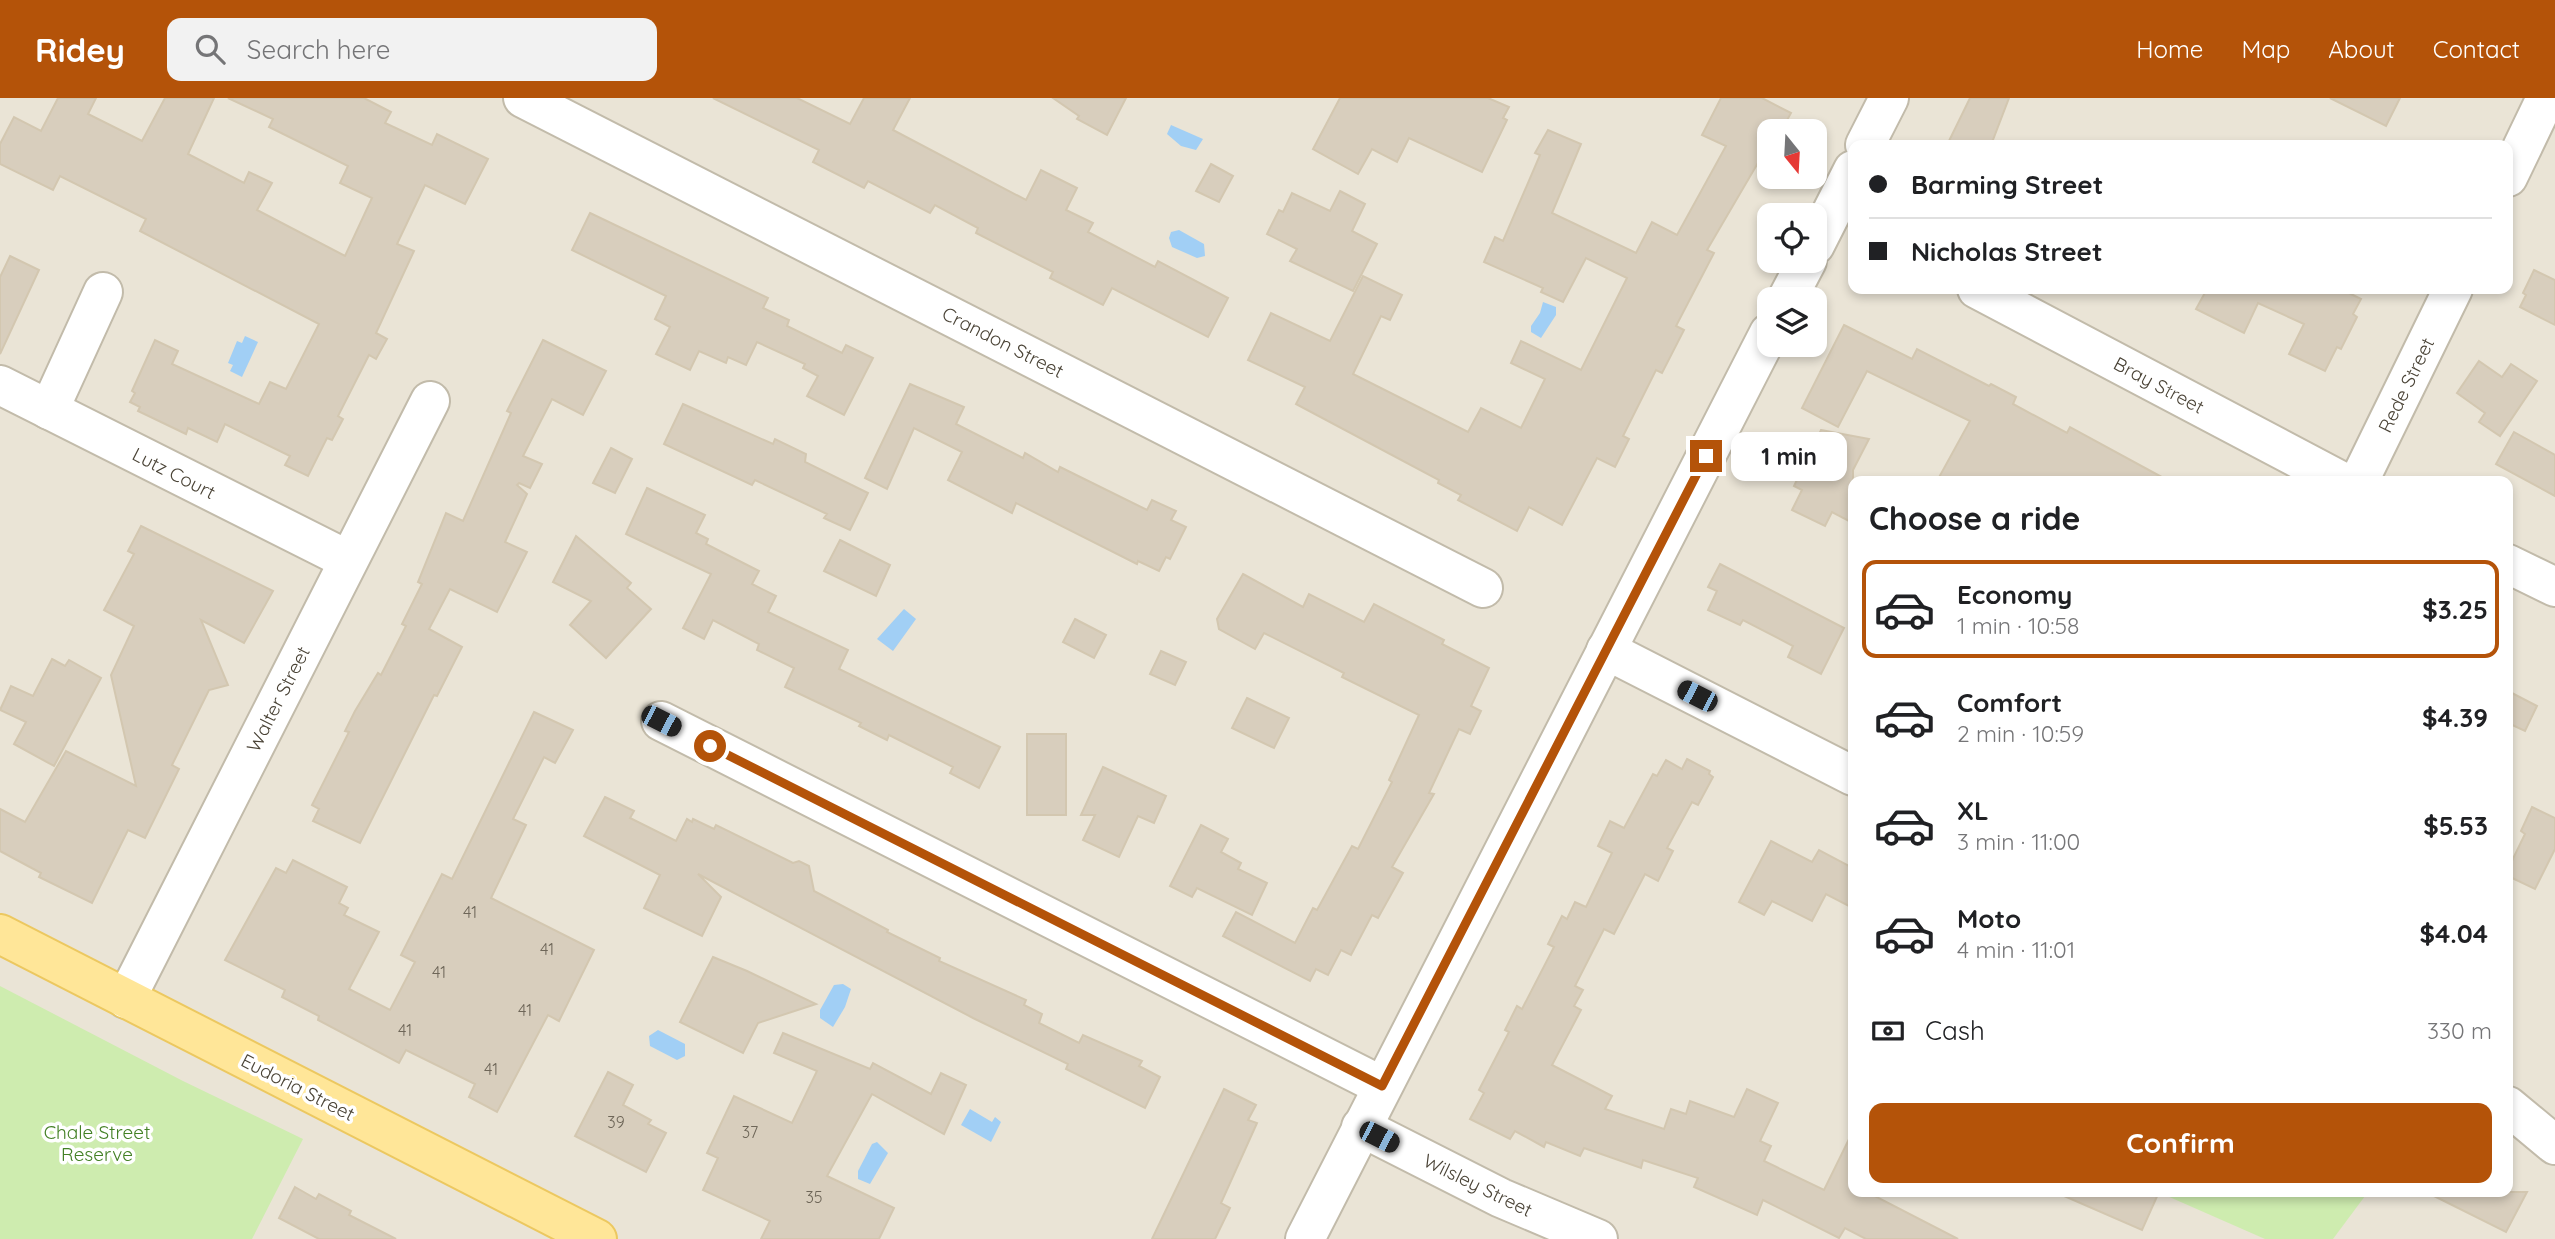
<!DOCTYPE html>
<meta charset="utf-8">
<style>
:root{--surface:#fff;--page:#f2f2f2;--text:#202124;--muted:#757577;--line:#e0e0e0;--accent:#b45309}
body{margin:0;font-family:Quicksand,sans-serif;background:var(--page);color:var(--text);height:100vh;display:flex;flex-direction:column;font-size:26px;white-space:nowrap}
*{box-sizing:border-box;margin:0}
p{font-size:23px;color:var(--muted)}
.icon{flex:none;width:38px;height:38px;fill:none;stroke:currentColor;stroke-width:2;stroke-linecap:round;stroke-linejoin:round}
.map{position:relative;flex:1;overflow:hidden}
.drawer{position:absolute;left:1848px;top:378px;width:665px;height:721px;display:flex;flex-direction:column;background:var(--surface);border-radius:14px;box-shadow:0 4px 10px #0003}
.drawer>*{flex:none}
.banner{position:absolute;left:1848px;top:42px;width:665px;height:154px;border-radius:14px;box-shadow:0 4px 10px #0003;display:grid;align-content:center;height:154px;padding:0 21px;background:var(--surface)}
.needle{width:46px;rotate:162deg}
.tools{position:absolute;left:1757px;top:21px;display:grid;gap:14px}
.tools a{display:grid;place-items:center;width:70px;height:70px;border-radius:14px;background:var(--surface);box-shadow:0 4px 10px #0003;font-size:35px}
.end{position:absolute;width:32px;height:32px;margin:-16px;border:9px solid #b45309;background:#fff;box-shadow:0 0 0 4px #fff}
.from{border-radius:50%}
.bubble{position:absolute;height:49px;border-radius:14px;background:var(--surface);box-shadow:0 4px 10px #0003;font-size:23px;font-weight:700;line-height:49px;text-align:center}
.car{position:absolute;width:21px;height:42px;margin:-21px -10px;border-radius:9px;box-shadow:0 0 5px 2px #0007;background:linear-gradient(#222 24%,#8ab4d8 0 40%,#222 0 76%,#8ab4d8 0 86%,#222 0)}
.banner b{display:flex;align-items:center;gap:24px;height:66px;font-size:26px}
.banner b+b{border-top:2px solid var(--line)}
.banner i{width:18px;height:18px;background:var(--text)}
ul{padding:0;list-style:none}
li{display:flex;align-items:center;gap:21px;height:98px;margin:0 14px 10px;padding:0 7px;border:4px solid transparent;border-radius:14px}
li div{flex:1}
li b{display:block;font-size:26px}
li em{font-style:normal;font-weight:700}
li.on{border-color:var(--accent)}
li>.icon{width:63px;height:63px;stroke-width:1.5}
h2{padding:0 21px;font-size:32px;line-height:84px}
.pay{display:flex;align-items:center;gap:18px;height:77px;padding:0 21px;font-size:26px}
.pay p{margin-inline-start:auto}
.cta{display:flex;gap:14px;margin-top:auto;padding:14px 21px}
.cta a{flex:1;height:80px;border-radius:14px;background:var(--accent);color:#fff;font-size:28px;font-weight:700;line-height:80px;text-align:center}
header{display:flex;align-items:center;gap:42px;box-sizing:border-box;height:98px;padding:0 35px;background:var(--accent);color:#fff}
header strong{font-size:33px}
nav{display:flex;gap:38px;margin-inline-start:auto;font-size:24px}
.search{width:490px;height:63px;background:var(--page);display:flex;align-items:center;gap:18px;box-sizing:border-box;padding:0 24px;border-radius:14px;color:var(--muted);font-size:26px}
.map>svg:first-child{display:block}
.residential{fill:#eae4d6;fill-rule:evenodd}
.green{fill:#ceecaf}
.water{fill:#a1cff5}
.building{fill:#d8cebd;stroke:#d3c7b0;stroke-width:2}
.lines{fill:none;stroke-linecap:round;stroke-linejoin:round}
.minor-casing{stroke:#c2bbaa;stroke-width:42}
.major-casing{stroke:#ecc860;stroke-width:42}
.minor{stroke:#fff;stroke-width:38}
.major{stroke:#ffe698;stroke-width:38}
.route{stroke:#b45309;stroke-width:9}
.labels{text-anchor:middle;stroke-width:7;stroke-linejoin:round;paint-order:stroke}
.number-label{font-size:16px;fill:#6e6658}
.street-label{font-size:19px;fill:#4a4336;stroke:#fff}
.park-label{font-size:19px;fill:#438025;stroke:#fff}
</style>
<header>
<strong>Ridey</strong>
<div class="search"><svg class="icon" aria-label="search" viewBox="0 0 24 24"><circle cx="10" cy="10" r="6"/><path d="M15 15l6 6"/></svg>Search here</div>
<nav><a>Home</a><a>Map</a><a>About</a><a>Contact</a></nav>
</header>
<div class="map">
<svg width="2555" height="1141" viewBox="0 0 2555 1141">
<rect width="100%" height="100%" fill="#f5f2e9"/>
<path class="residential" d="M0 0H2555V1141H0ZM1769 33H1815V79H1769ZM1853 47H2508V191H1853ZM1769 117H1815V163H1769ZM1769 201H1815V247H1769ZM1853 383H2508V1094H1853Z"/>
<g class="green">
<path d="M0 888 183 983 303 1041 252 1141H0Z"/>
<path d="M2158 1094H2368L2333 1141H2265Z"/>
</g>
<g class="water">
<path d="M1171 27 1203 41 1196 52 1181 48 1167 36Z"/>
<path d="M1179 132 1204 146 1205 158 1197 160 1172 149 1169 140 1171 134Z"/>
<path d="M1543 204 1556 209V217L1541 240 1531 234V228L1540 215Z"/>
<path d="M245 238 258 244 242 279 230 273 233 267 228 265 237 243 242 245Z"/>
<path d="M904 511 916 521 893 553 877 541Z"/>
<path d="M843 886 851 891 845 909 833 929 820 920V912L834 887Z"/>
<path d="M658 932 685 946V958L677 962 650 948 649 938Z"/>
<path d="M970 1011 992 1024 995 1019 1001 1024 991 1044 961 1027Z"/>
<path d="M877 1044 888 1055 870 1086 858 1081V1073L872 1046Z"/>
</g>
<g class="building">
<path d="M58 0H96L88 16 142 43 165 0H214L188 56 244 85 249 74 272 85 257 112 345 158 372 100 340 85 348 68 269 29 273 21 228 0H364L391 14 385 25 432 47 437 36 488 61 465 106 425 87 397 146 414 153 376 235 387 241 376 261 369 257 338 318 343 321 332 342 327 340 308 378 285 367 290 358 225 326 217 344 188 330 186 336 138 313 140 309 130 304 135 295 132 293 155 242 178 253 172 266 259 306 270 284 286 291 319 226 140 133 146 121 60 78 53 92 0 66V46L14 19 41 33Z"/>
<path d="M713 0H797L850 26 864 0H910L893 32 1026 102 1041 72 1077 90 1066 112 1093 125 1088 134 1155 169 1158 163 1228 200 1208 239 1112 190 1103 207 1050 180 1053 174 976 135 978 130 935 107 930 115 868 83 864 90 813 64 819 52Z"/>
<path d="M1053 0H1126L1107 37 1077 21 1079 18Z"/>
<path d="M1340 0H1488L1509 9 1503 20 1507 22 1482 74 1409 40 1397 64 1372 51 1358 76 1313 51Z"/>
<path d="M1721 0H1762L1791 15 1781 33H1769V46L1707 152 1714 155 1676 228 1684 232 1662 275 1656 272 1623 338 1629 341 1615 369 1597 360 1562 427 1529 409 1517 433 1458 402 1461 397 1438 385 1439 382 1296 306 1305 289 1248 262 1271 215 1330 243 1363 178 1402 197 1390 222 1381 218 1353 276 1468 334 1481 310 1521 330 1545 281 1511 265 1521 243 1581 272 1627 180 1586 160 1563 204 1541 194 1543 190 1484 164 1495 139 1503 143 1540 57 1535 55 1548 32 1581 46 1552 115 1636 155 1652 124 1677 137 1726 48 1702 37Z"/>
<path d="M1970 0H2009L1991 47H1947Z"/>
<path d="M2330 0H2400L2386 28Z"/>
<path d="M1211 66 1233 78 1219 104 1196 93Z"/>
<path d="M1340 93 1365 106 1352 133 1377 146 1353 193 1290 163 1297 151 1267 136 1279 112 1283 114 1292 95 1330 113Z"/>
<path d="M590 115 768 200 763 210 789 222 787 228 842 255 846 247 873 260 844 317 807 298 818 278 803 270 805 266 757 244 746 267 728 259 726 265 699 253 690 272 656 256 670 229 655 221 666 198 572 152Z"/>
<path d="M10 158 39 172 0 256V179Z"/>
<path d="M2534 172 2555 182V227L2520 209 2526 197 2523 195Z"/>
<path d="M2207 191H2341L2361 201 2353 216 2357 219 2341 251 2337 249 2325 273 2289 256 2304 226 2258 205 2244 235 2196 211Z"/>
<path d="M1844 227 1912 261 1917 251 1989 288 1991 286 2016 299 2013 306 2067 335 2070 329 2169 383H1937L1970 323 1867 273 1838 329 1802 310Z"/>
<path d="M543 242 606 273 583 317 552 301 523 358 542 366 530 390 519 385 517 387 527 396 505 444 527 454 497 514 450 491 429 531 462 549 437 598 434 597 360 745 313 723 319 711 312 707 349 634 345 633 355 613 378 575 381 577 406 528 402 526 422 486 418 484 446 415 463 423 511 315 507 313Z"/>
<path d="M2479 263 2502 279 2511 266 2537 283 2500 338 2479 324 2485 315 2457 295Z"/>
<path d="M910 286 964 309 956 326 1023 360 1025 355 1058 374 1060 369 1147 412 1152 402 1176 413 1171 422 1186 429 1170 461 1166 459 1159 473 1138 463 1137 466 1016 405 1012 415 948 382 962 354 914 330 887 391 865 380Z"/>
<path d="M683 306 773 346 775 341 806 356 805 364 868 395 850 432 824 420 827 416 755 382 752 387 664 346Z"/>
<path d="M1821 332 1869 341 1853 372V425L1832 414 1825 428 1792 412 1802 392 1794 388Z"/>
<path d="M2514 334 2555 357V398L2496 366Z"/>
<path d="M611 350 632 361 615 395 593 385Z"/>
<path d="M647 390 705 417 696 435 708 441 706 446 759 473 752 486 776 498 768 514 848 552 839 571 1000 649 979 690 950 675 953 669 889 637 887 642 859 628 861 625 785 589 794 570 757 552 759 546 713 522 704 541 683 530 711 476 626 436Z"/>
<path d="M141 428 273 493 244 545 201 522 228 587 209 592 172 667 179 671 145 740 128 732 92 805 39 779 41 775 0 753V711L25 724 66 653 136 688 111 577 134 528 104 512 134 456 128 453Z"/>
<path d="M576 438 631 485 627 490 651 511 606 560 570 527 591 503 553 484Z"/>
<path d="M840 442 890 467 876 498 824 473Z"/>
<path d="M1720 466 1844 530 1821 576 1788 559 1793 548 1743 522 1740 527 1708 512 1717 493 1708 489Z"/>
<path d="M1243 476 1303 509 1309 496 1364 524 1374 506 1444 542 1442 546 1489 570 1471 608 1481 613 1470 636 1459 631 1429 695 1434 696 1392 769 1403 775 1378 820 1372 817 1351 857 1341 852 1328 877 1316 871 1310 883 1223 838 1236 814 1295 845 1313 810 1317 812 1352 748 1358 751 1392 684 1389 682 1419 617 1342 579 1344 575 1264 535 1255 551 1219 531 1217 521Z"/>
<path d="M1075 521 1106 537 1094 560 1063 544Z"/>
<path d="M1161 553 1186 564 1175 587 1150 576Z"/>
<path d="M52 561 65 568 69 562 101 580 54 668 14 646 26 624 0 612 11 588 33 598Z"/>
<path d="M2508 593 2537 608 2525 633 2508 625Z"/>
<path d="M1247 600 1289 620 1274 650 1232 630Z"/>
<path d="M534 614 573 632 555 665 544 659 513 721 526 727 491 800 594 852 559 923 548 917 497 1014 469 999 475 986 406 952 399 965 318 922 319 918 282 899 285 892 225 862 276 770 286 775 293 762 347 789 339 805 348 810 344 817 379 834 349 891 390 912 415 864 401 857 442 776 452 781Z"/>
<rect x="1027" y="636" width="39" height="81"/>
<path d="M1687 661 1710 673 1709 676 1713 679 1698 707 1692 704 1667 750 1673 753 1658 783 1645 776 1614 836 1604 831 1575 888 1583 892 1574 908 1581 912 1552 967 1612 998 1605 1011 1664 1031 1671 1011 1686 1016 1690 1003 1734 1019 1747 991 1778 1005 1760 1043 1771 1048 1764 1063 1824 1092 1853 1033V1094H1867L1958 1141H1866L1845 1130 1839 1140 1763 1102 1757 1117 1694 1089 1698 1080 1643 1062 1641 1070 1584 1050 1580 1058 1546 1044 1544 1049 1515 1033 1510 1041 1470 1021 1484 995 1479 992 1509 934 1505 932 1517 908 1522 911 1554 849 1548 846 1562 818 1567 821 1575 804 1586 809 1612 755 1598 748 1610 723 1624 730 1653 676 1657 678 1666 662 1682 671Z"/>
<path d="M1103 669 1166 698 1154 725 1138 718 1119 759 1083 742 1095 717H1081Z"/>
<path d="M605 699 634 713 630 720 676 743 687 721 692 724 693 721 714 731 716 727 793 765 799 763 809 768 814 793 888 832 887 834 940 860 939 863 1026 902 1024 907 1042 916 1039 925 1079 945 1083 937 1142 963 1139 968 1160 979 1145 1010 1066 971 1068 966 973 920 698 776 721 799 702 838 644 810 660 777 584 738Z"/>
<path d="M2532 709 2555 720V751L2535 791 2508 778V771L2525 736 2521 733Z"/>
<path d="M1201 727 1228 741 1221 754 1241 765 1238 771 1267 785 1252 817 1197 790 1192 799 1170 788Z"/>
<path d="M1771 743 1812 764 1819 752 1853 770V810L1826 796 1812 823 1772 803 1764 817 1739 804Z"/>
<path d="M713 859 747 873 816 906 758 925 743 955 680 924Z"/>
<path d="M783 935 870 971 873 965 931 996 941 975 966 987 944 1036 872 996 827 1078 894 1110 879 1141H761L770 1123 703 1092 718 1060 707 1055 734 998 792 1025 817 973 774 955Z"/>
<path d="M608 974 633 987 623 1007 651 1022 648 1026 666 1035 646 1074 575 1038Z"/>
<path d="M1224 991 1256 1007 1248 1022 1257 1025 1221 1105 1230 1110 1215 1141H1152Z"/>
<path d="M295 1089 316 1101 319 1096 351 1113 349 1117 396 1141H319L279 1120Z"/>
<path d="M2055 1094H2159L2142 1132Z"/>
<path d="M2426 1094H2527L2506 1134Z"/>
</g>
<g class="lines">
<g class="minor-casing">
<g id="minor">
<path d="M523 0 1483 490"/>
<path d="M1865 47 1889 0"/>
<path d="M2508 79 2546 0"/>
<path d="M1815 147 1853 72"/>
<path d="M1977 191 2341 383"/>
<path d="M1787 201 1807 163"/>
<path d="M0 287 348 462"/>
<path d="M49 312 103 194"/>
<path d="M2359 383 2453 191"/>
<path d="M2508 466 2555 489"/>
<path d="M1606 552 1853 678"/>
<path d="M661 623 1382 988"/>
<path d="M126 901 430 303"/>
<path d="M2508 1008 2555 1047"/>
<path d="M1361 1029 1501 1100 1598 1141"/>
<path d="M1305 1141 1769 235"/>
</g>
</g>
<g class="major-casing">
<path id="major" d="M0 836 597 1141"/>
</g>
<use href="#minor" class="minor"/>
<use href="#major" class="major"/>
</g>
<g class="lines">
<path class="route" d="M710 648 1382 988 1706 358"/>
</g>
<g class="labels">
<g class="number-label">
<text x="470" y="820">41</text>
<text x="547" y="857">41</text>
<text x="439" y="880">41</text>
<text x="525" y="918">41</text>
<text x="405" y="938">41</text>
<text x="491" y="977">41</text>
<text x="616" y="1030">39</text>
<text x="750" y="1040">37</text>
<text x="814" y="1105">35</text>
</g>
<g class="street-label">
<text transform="translate(1003 244) rotate(27)" y="7">Crandon Street</text>
<text transform="translate(2159 287) rotate(28)" y="7">Bray Street</text>
<text transform="translate(2406 287) rotate(-64)" y="7">Rede Street</text>
<text transform="translate(174 375) rotate(27)" y="7">Lutz Court</text>
<text transform="translate(278 601) rotate(-63)" y="7">Walter Street</text>
<text transform="translate(298 989) rotate(27)" y="7">Eudoria Street</text>
<text transform="translate(1478 1087) rotate(26)" y="7">Wilsley Street</text>
</g>
<g class="park-label">
<text x="97" y="1041">Chale Street<tspan x="97" dy="22">Reserve</tspan></text>
</g>
</g>
</svg>
<div class="tools">
<a><svg class="needle" viewBox="-14 -14 28 28"><path d="M0-13l5 13h-10z" fill="#e53935"/><path d="M0 13l5-13h-10z" fill="#757577"/></svg></a>
<a><svg class="icon" aria-label="locate" viewBox="0 0 24 24"><circle cx="12" cy="12" r="6"/><path d="M12 2v4M12 18v4M2 12h4M18 12h4"/></svg></a>
<a><svg class="icon" aria-label="layers" viewBox="0 0 24 24"><path d="M12 4l9 5-9 5-9-5zM3 14l9 5 9-5"/></svg></a>
</div>
<i class="end from" style="left:710px;top:648px"></i>
<i class="end" style="left:1706px;top:358px"></i>
<div class="bubble" style="left:1731px;top:334px;width:116px">1 min</div>
<i class="car" style="left:1697px;top:598px;rotate:297deg"></i>
<i class="car" style="left:661px;top:623px;rotate:117deg"></i>
<i class="car" style="left:1379px;top:1039px;rotate:117deg"></i>
<div class="banner">
<b><i class="from"></i>Barming Street</b>
<b><i></i>Nicholas Street</b>
</div>
<section class="drawer">
<h2>Choose a ride</h2>
<ul>
<li class="on"><svg class="icon" aria-label="car" viewBox="0 0 24 24"><path d="M5 17H2v-5l4-1 3-4h7l3 4 3 1v5h-3M9 17h6M6 11h13"/><circle cx="7" cy="17" r="2"/><circle cx="17" cy="17" r="2"/></svg><div><b>Economy</b><p>1 min · 10:58</p></div><em>$3.25</em></li>
<li><svg class="icon" aria-label="car" viewBox="0 0 24 24"><path d="M5 17H2v-5l4-1 3-4h7l3 4 3 1v5h-3M9 17h6M6 11h13"/><circle cx="7" cy="17" r="2"/><circle cx="17" cy="17" r="2"/></svg><div><b>Comfort</b><p>2 min · 10:59</p></div><em>$4.39</em></li>
<li><svg class="icon" aria-label="car" viewBox="0 0 24 24"><path d="M5 17H2v-5l4-1 3-4h7l3 4 3 1v5h-3M9 17h6M6 11h13"/><circle cx="7" cy="17" r="2"/><circle cx="17" cy="17" r="2"/></svg><div><b>XL</b><p>3 min · 11:00</p></div><em>$5.53</em></li>
<li><svg class="icon" aria-label="car" viewBox="0 0 24 24"><path d="M5 17H2v-5l4-1 3-4h7l3 4 3 1v5h-3M9 17h6M6 11h13"/><circle cx="7" cy="17" r="2"/><circle cx="17" cy="17" r="2"/></svg><div><b>Moto</b><p>4 min · 11:01</p></div><em>$4.04</em></li>
</ul>
<div class="pay"><svg class="icon" aria-label="cash" viewBox="0 0 24 24"><path d="M3 7h18v10H3z"/><circle cx="12" cy="12" r="2"/></svg>Cash<p>330 m</p></div>
<div class="cta"><a>Confirm</a></div>
</section>
</div>
